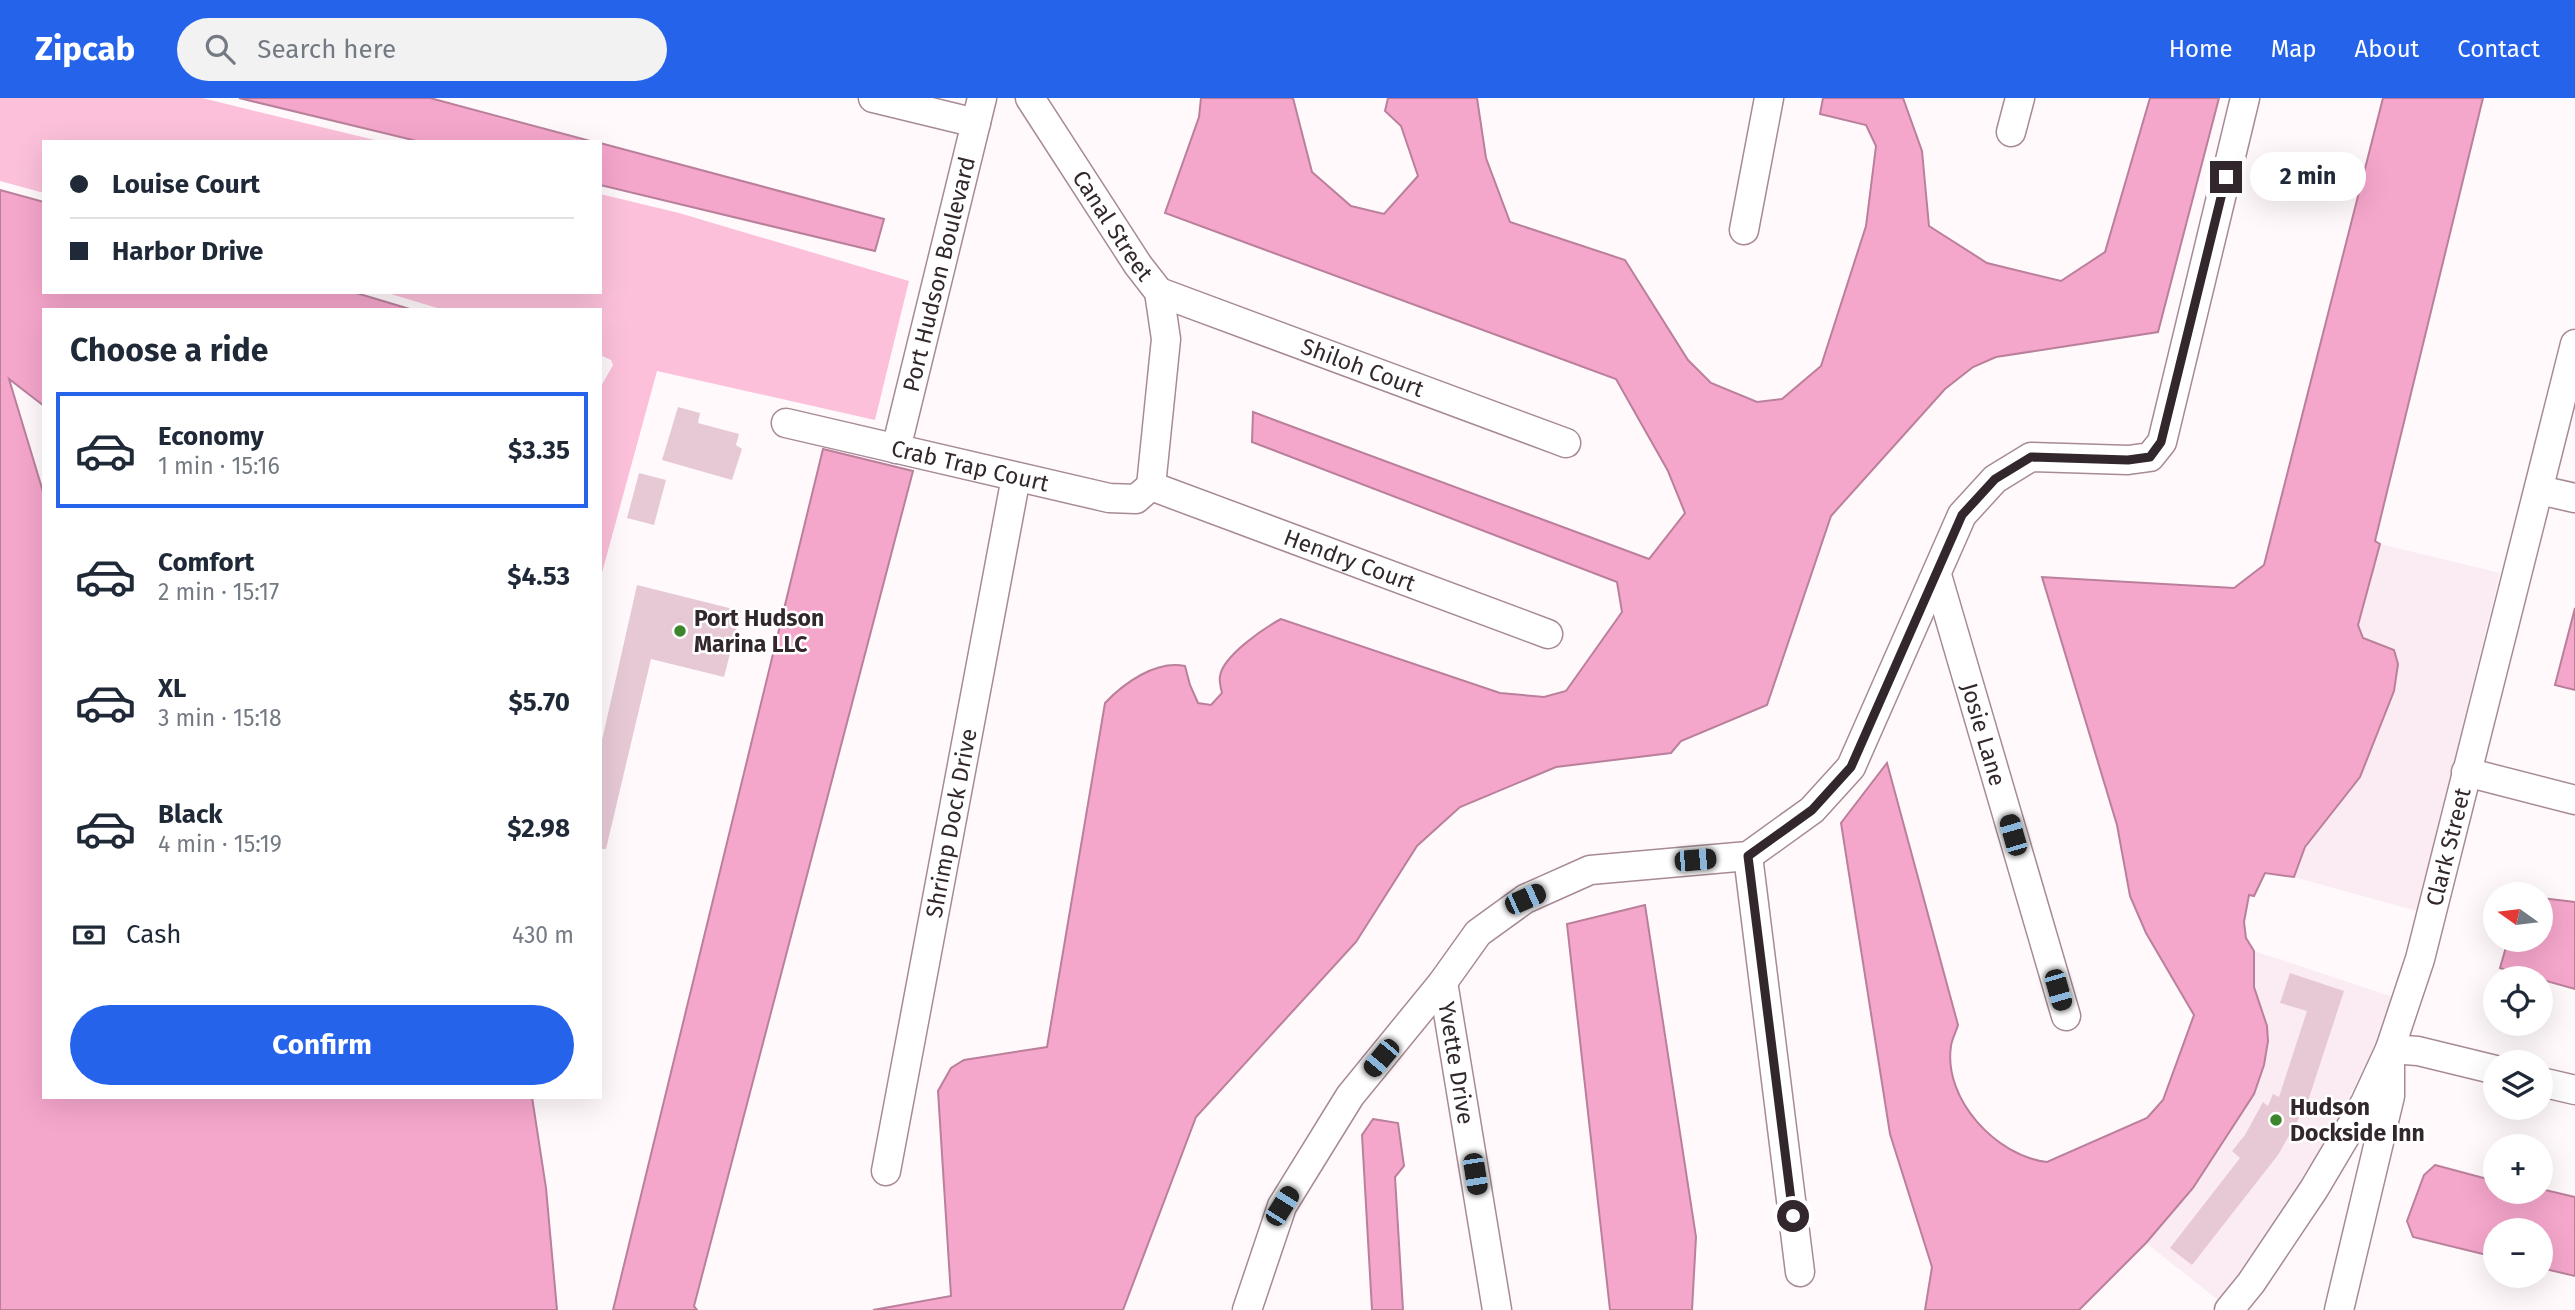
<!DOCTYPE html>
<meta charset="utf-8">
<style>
:root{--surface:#fff;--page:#f2f2f3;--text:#1f2937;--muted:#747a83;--line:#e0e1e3;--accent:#2563eb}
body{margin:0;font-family:"Fira Sans",sans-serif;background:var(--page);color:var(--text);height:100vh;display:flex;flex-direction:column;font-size:26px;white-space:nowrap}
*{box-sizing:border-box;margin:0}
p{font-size:23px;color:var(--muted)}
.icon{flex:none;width:38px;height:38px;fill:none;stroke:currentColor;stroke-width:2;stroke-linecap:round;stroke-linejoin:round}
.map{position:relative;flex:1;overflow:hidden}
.drawer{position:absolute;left:42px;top:210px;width:560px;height:791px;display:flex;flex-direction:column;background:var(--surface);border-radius:0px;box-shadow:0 7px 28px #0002}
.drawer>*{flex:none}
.hud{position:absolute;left:42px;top:42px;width:560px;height:154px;border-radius:0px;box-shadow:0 7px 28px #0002;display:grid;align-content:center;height:154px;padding:0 28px;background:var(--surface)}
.needle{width:46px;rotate:284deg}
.tools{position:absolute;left:2483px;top:784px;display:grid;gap:14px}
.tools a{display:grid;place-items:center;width:70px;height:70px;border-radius:50%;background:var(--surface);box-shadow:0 7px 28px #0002;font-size:35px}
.end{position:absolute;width:32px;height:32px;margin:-16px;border:9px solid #32272c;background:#fff;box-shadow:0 0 0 4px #fff}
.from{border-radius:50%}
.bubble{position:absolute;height:49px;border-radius:24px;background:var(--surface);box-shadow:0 7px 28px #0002;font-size:23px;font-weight:700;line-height:49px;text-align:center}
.car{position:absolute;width:21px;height:42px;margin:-21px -10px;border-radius:9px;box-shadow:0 0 5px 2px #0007;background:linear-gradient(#222 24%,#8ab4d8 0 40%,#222 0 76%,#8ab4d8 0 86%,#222 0)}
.hud b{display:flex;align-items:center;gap:24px;height:66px;font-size:26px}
.hud b+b{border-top:2px solid var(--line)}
.hud i{width:18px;height:18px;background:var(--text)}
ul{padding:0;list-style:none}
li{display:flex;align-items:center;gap:21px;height:116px;margin:0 14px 10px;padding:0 14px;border:4px solid transparent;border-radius:0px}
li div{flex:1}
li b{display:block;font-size:26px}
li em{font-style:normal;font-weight:700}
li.current{border-color:var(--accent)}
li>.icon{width:63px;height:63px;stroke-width:1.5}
h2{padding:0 28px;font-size:32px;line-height:84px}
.pay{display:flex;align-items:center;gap:18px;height:77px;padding:0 28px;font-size:26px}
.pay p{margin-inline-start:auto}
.cta{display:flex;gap:14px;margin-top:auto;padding:14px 28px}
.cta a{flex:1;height:80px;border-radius:42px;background:var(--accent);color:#fff;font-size:28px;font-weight:700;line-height:80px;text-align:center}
header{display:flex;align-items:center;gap:42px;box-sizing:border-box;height:98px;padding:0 35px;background:var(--accent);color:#fff}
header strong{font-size:33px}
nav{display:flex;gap:38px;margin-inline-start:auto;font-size:24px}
.search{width:490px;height:63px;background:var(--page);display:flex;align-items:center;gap:18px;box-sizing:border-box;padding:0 24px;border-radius:38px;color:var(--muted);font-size:26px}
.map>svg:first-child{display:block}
.built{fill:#fbebf2}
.green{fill:#fcc0db}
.water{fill:#f5a6cb;stroke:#ba809b;stroke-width:2}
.building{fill:#e7c9d6}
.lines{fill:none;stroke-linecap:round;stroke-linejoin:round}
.minor-casing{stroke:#a78a97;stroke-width:31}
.minor{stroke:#fff;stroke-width:28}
.route{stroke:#32272c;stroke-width:9}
.poi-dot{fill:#3d852c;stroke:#fff;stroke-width:2.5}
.labels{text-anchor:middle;stroke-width:5;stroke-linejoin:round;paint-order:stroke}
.street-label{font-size:23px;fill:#32272c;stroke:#fff}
.poi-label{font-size:23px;font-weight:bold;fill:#32272c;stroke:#fff;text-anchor:start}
</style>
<header>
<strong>Zipcab</strong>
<div class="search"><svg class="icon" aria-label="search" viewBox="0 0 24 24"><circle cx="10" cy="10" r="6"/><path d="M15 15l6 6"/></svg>Search here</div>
<nav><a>Home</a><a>Map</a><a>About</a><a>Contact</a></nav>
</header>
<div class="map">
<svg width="2575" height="1212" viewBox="0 0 2575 1212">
<rect width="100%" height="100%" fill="#fff9fb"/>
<g class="built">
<path d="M2380 446 2500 475 2417 813 2294 779 2305 749 2360 679 2363 540 2357 527Z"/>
<path d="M2254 853 2393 899 2375 947 2324 1051 2256 1155 2218 1202 2146 1145 2194 1089 2254 996 2267 928 2254 889Z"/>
</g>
<g class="green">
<path d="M0 0H202L383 44H44V95L0 83Z"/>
<path d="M600 96 679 115 909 183 875 322 657 273 600 482V290L613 267 611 262 600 257V212H444L384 194H600Z"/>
</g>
<g class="water">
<path d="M239 0H430L594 44H421Z"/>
<path d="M1201 0H1293L1312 74 1351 108 1384 116 1418 78 1401 28 1385 13 1388 0H1477L1486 60 1510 124 1625 162 1688 262 1711 285 1757 304 1782 301 1821 268 1866 128 1876 48 1866 27 1820 16 1823 0H1903L1922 53 1929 128 1987 165 2061 183 2105 154 2150 0H2219L2158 234 1996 259 1973 269 1945 291 1831 418 1767 607 1681 643 1671 655 1556 669 1460 709 1417 748 1356 844 1196 1019 1123 1212H873L951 1198 938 993 951 970 964 962 1047 949 1105 605C1124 585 1156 562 1185 568L1190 587 1198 605 1211 607 1222 595C1221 591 1219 583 1220 578 1223 558 1264 530 1281 521L1500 595 1544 599 1566 593 1622 514 1617 484 1252 344 1253 314 1649 461 1685 415 1668 373 1616 281 1165 115 1199 19Z"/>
<path d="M2383 0H2483L2375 443 2380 446 2358 527 2363 540 2394 552 2398 566 2394 593 2360 679 2305 749 2294 779 2265 775 2254 798 2249 797 2244 824 2246 840 2254 853V889L2267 928 2268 943 2264 967 2254 996 2193 1090 2146 1145 2079 1212H1925L1932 1169 1890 1036 1841 725 1887 665 1958 927C1956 934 1952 941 1951 948 1943 1001 1996 1058 2047 1064L2147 1020 2163 1002 2194 917 2146 835 2130 798 2117 727 2042 479 2234 490 2264 467Z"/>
<path d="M600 45 884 121 875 153 600 87Z"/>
<path d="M0 92 44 104V194H353L413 212H44V308L9 281 44 397V999H532L546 1090 557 1212H0Z"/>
<path d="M823 351 913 373 694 1208 697 1212H613Z"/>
<path d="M2575 510V592L2555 587Z"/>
<path d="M2541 800 2575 804V891L2500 870 2508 842H2541Z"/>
<path d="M1645 807 1696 1139 1692 1212H1610L1567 826Z"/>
<path d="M1373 1021 1398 1025 1404 1068 1395 1079 1403 1212H1372L1362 1037Z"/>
<path d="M2435 1067 2495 1083 2496 1094H2541V1091L2575 1099V1178L2541 1170V1132H2496L2495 1159 2413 1139 2407 1123 2424 1077Z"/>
</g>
<g class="building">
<path d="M678 309 700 315 698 325 739 336 736 347 742 351 732 382 662 362Z"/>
<path d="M639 375 666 382 654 427 627 420Z"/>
<path d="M637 487 741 513 724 579 651 561 606 751H600V651Z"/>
<path d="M2290 875 2344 893 2307 1006 2278 1057 2192 1167 2170 1150 2240 1060 2232 1053 2245 1037 2263 1004 2268 1008 2273 996 2279 999 2307 913 2280 905Z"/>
</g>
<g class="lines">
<g class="minor-casing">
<g id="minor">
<path d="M873 0 976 25"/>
<path id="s1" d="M1030 0 1138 167 1159 194 1166 241 1151 388"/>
<path d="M2011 34 2020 0"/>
<path d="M1744 132 1769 0"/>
<path id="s2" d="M1159 194 1566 345"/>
<path id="s3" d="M786 325 1109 400 1136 401 1151 388"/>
<path id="s4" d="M896 351 982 0"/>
<path id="s5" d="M1151 388 1548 536"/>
<path d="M2539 392 2575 400"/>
<path id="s6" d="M1937 477 2066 918"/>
<path d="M2466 674 2575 702"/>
<path d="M1748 758 1800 1174"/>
<path id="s7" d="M1443 884 1497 1212"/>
<path d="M2390 951 2418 953 2496 972"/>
<path d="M2541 984 2575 992"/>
<path id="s8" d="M886 1073 1016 379"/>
<path d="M1247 1212 1282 1108 1350 998 1443 884 1478 835 1525 801 1590 772 1748 758 1812 712 1851 669 1962 417 1995 381 2031 359 2128 362 2150 359 2162 344 2245 0"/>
<path id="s9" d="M2229 1212 2251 1185 2314 1091 2365 1005 2390 951 2420 861 2575 246"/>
<path d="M2339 1212 2390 998V961"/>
</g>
</g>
<use href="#minor" class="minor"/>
</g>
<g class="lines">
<path class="route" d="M1793 1118 1748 758 1812 712 1851 669 1962 417 1995 381 2031 359 2128 362 2150 359 2161 344 2226 79"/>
</g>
<g class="poi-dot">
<circle cx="680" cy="533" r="7"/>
<circle cx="2276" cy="1022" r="7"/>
</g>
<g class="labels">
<g class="street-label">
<text dy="8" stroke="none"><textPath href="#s1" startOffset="152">Canal Street</textPath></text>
<text dy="8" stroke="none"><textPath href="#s4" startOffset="180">Port Hudson Boulevard</textPath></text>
<text dy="8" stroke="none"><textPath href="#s2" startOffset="217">Shiloh Court</textPath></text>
<text dy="8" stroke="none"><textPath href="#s3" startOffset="189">Crab Trap Court</textPath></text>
<text dy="8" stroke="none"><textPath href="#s5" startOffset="212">Hendry Court</textPath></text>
<text dy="8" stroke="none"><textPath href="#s6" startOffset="166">Josie Lane</textPath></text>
<text dy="8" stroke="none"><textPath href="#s8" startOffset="354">Shrimp Dock Drive</textPath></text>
<text dy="8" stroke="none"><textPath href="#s9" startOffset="518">Clark Street</textPath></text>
<text dy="8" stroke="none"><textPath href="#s7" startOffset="82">Yvette Drive</textPath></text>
</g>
<g class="poi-label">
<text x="694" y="528">Port Hudson<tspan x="694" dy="26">Marina LLC</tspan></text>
<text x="2290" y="1017">Hudson<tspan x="2290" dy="26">Dockside Inn</tspan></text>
</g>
</g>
</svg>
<div class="tools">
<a><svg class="needle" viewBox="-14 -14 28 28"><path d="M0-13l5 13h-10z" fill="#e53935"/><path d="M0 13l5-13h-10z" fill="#747a83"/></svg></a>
<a><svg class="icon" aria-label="locate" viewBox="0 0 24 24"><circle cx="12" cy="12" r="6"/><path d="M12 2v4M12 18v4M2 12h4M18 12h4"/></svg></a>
<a><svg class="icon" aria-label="layers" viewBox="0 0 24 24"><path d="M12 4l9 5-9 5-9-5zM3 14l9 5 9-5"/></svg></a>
<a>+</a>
<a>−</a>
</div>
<i class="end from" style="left:1793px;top:1118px"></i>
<i class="end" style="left:2226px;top:79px"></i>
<div class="bubble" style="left:2250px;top:54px;width:116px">2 min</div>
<i class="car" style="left:2013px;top:737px;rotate:344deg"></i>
<i class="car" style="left:1695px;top:762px;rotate:85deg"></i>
<i class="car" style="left:1525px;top:801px;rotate:66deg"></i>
<i class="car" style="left:2058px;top:892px;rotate:164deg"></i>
<i class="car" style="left:1381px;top:960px;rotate:220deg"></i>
<i class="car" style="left:1475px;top:1076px;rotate:171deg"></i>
<i class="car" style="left:1282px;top:1108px;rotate:32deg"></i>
<div class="hud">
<b><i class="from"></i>Louise Court</b>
<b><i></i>Harbor Drive</b>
</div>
<section class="drawer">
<h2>Choose a ride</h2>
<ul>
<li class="current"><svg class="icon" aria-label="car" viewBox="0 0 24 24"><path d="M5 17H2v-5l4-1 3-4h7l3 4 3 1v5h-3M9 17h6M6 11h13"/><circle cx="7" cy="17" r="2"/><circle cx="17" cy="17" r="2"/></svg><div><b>Economy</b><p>1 min · 15:16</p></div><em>$3.35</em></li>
<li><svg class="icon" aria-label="car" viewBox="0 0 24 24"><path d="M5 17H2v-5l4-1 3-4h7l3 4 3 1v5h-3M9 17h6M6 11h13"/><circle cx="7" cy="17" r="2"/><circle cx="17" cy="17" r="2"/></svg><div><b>Comfort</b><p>2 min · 15:17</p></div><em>$4.53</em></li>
<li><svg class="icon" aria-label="car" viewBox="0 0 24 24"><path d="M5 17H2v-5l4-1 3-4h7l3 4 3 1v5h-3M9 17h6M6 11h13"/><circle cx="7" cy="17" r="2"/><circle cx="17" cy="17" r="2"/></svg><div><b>XL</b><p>3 min · 15:18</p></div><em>$5.70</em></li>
<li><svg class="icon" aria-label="car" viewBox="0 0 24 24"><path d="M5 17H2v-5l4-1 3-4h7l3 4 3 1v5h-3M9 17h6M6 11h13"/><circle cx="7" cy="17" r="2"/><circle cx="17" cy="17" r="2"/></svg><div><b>Black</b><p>4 min · 15:19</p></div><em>$2.98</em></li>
</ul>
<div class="pay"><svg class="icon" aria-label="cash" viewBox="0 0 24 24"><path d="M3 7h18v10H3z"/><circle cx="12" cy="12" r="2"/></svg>Cash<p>430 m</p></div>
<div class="cta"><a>Confirm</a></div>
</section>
</div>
